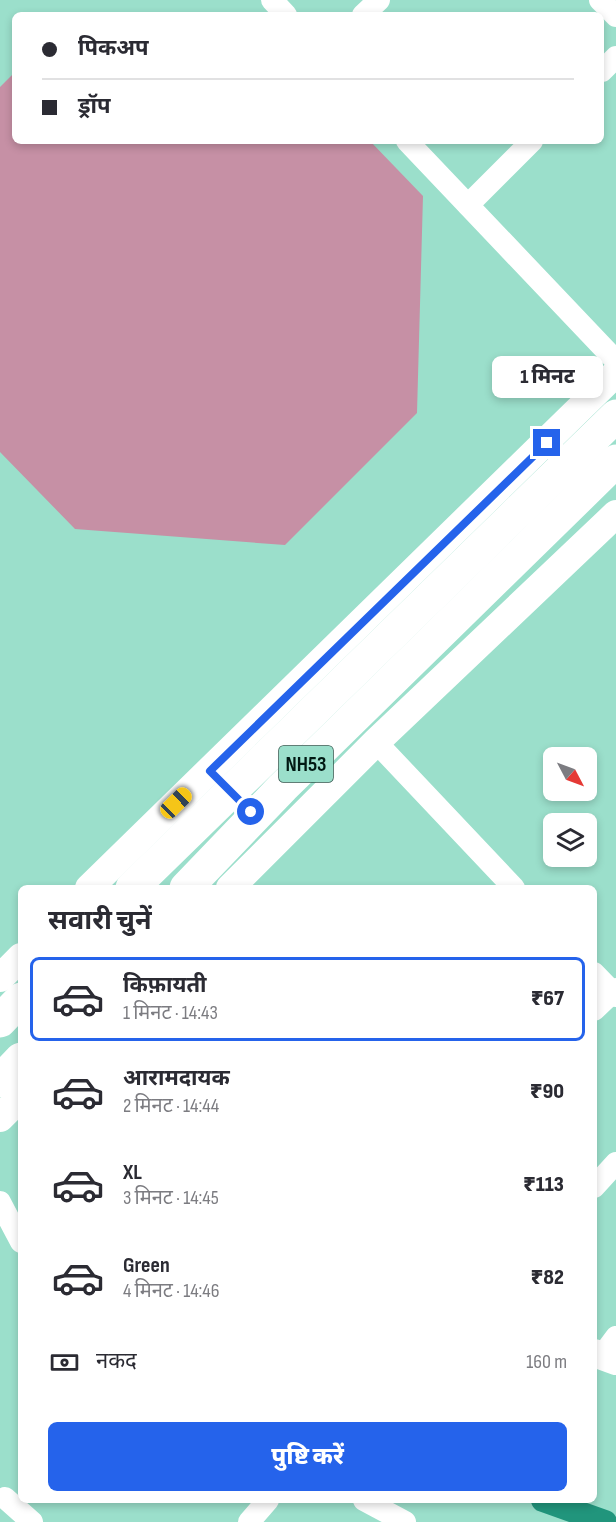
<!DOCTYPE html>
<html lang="hi">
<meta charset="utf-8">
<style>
:root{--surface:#fff;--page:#f2f2f3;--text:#2b2b33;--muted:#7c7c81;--line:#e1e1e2;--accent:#2563eb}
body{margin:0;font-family:"Sofia Sans Condensed","Noto Sans Devanagari",sans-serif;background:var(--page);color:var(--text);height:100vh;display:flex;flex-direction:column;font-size:22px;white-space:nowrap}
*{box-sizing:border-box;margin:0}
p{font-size:20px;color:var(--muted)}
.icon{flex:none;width:33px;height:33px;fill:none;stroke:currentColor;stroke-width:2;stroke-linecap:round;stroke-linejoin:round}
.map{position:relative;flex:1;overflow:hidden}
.sheet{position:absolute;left:18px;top:885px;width:579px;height:618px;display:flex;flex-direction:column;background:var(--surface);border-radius:9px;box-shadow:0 3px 9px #0003}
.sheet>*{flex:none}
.hud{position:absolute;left:12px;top:12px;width:592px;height:132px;border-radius:9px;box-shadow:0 3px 9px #0003;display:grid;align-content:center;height:132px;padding:0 30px;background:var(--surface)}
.needle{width:39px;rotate:131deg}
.controls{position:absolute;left:543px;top:747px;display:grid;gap:12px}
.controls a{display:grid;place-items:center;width:54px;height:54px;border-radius:9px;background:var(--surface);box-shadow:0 3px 9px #0003;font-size:30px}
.end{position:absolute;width:27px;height:27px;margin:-14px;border:8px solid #2563eb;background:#fff;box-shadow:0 0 0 3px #fff}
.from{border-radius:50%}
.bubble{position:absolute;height:42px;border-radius:9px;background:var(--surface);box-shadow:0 3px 9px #0003;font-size:20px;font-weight:800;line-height:42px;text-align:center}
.car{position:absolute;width:18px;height:36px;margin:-18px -9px;border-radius:8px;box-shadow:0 0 4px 2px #0007;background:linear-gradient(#f5c518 24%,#345 0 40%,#f5c518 0 76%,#345 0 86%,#f5c518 0)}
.hud b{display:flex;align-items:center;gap:21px;height:57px;font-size:22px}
.hud b+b{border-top:2px solid var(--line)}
.hud i{width:15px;height:15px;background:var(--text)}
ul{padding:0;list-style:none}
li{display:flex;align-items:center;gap:18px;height:84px;margin:0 12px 9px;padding:0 18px;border:3px solid transparent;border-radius:9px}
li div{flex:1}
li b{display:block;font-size:22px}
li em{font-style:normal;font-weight:800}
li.selected{border-color:var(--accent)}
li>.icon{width:54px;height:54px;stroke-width:1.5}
h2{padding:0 30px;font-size:27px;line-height:72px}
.pay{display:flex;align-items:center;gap:15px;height:66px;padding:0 30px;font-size:22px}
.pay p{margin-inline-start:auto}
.button{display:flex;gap:12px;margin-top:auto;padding:12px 30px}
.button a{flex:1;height:69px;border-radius:9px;background:var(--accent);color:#fff;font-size:24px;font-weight:800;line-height:69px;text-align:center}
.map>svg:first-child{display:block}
.green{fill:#c690a5}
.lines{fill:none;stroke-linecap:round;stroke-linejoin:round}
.canal{stroke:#21957c;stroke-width:24}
.minor{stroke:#fff;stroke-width:22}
.tertiary{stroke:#fff;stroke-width:28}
.trunk{stroke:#fff;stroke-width:33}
.route{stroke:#2563eb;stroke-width:8}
.labels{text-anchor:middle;stroke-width:4.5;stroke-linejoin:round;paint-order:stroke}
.shield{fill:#9bdfcb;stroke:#2e544a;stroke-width:1.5}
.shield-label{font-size:21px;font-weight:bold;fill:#001913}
</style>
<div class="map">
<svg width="616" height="1522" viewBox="0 0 616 1522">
<rect width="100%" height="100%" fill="#9bdfcb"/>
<path class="green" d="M15 72V141H370L423 196 417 413 285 545 75 529 0 452V87Z"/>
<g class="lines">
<path class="canal" d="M543 1500 605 1522"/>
<g class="minor">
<path d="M272 0 286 15"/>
<path d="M600 0 616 16"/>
<path d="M363 15 379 0"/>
<path d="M602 71 616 57"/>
<path d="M407 141 616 361"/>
<path d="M468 205 532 141"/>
<path d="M376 742 514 888"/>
<path d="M594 973 616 996"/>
<path d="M594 1010 616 989"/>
<path d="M594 1187 616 1163"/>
<path d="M0 1202 21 1242"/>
<path d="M601 1357 616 1337"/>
<path d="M5 1498 32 1522"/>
<path d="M364 1500 405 1522"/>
<path d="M249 1522 268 1500"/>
</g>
<g class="tertiary">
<path d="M89 888 616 373"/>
<path d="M230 888 376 742 616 514"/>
<path d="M0 978 21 957"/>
<path d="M0 1118 21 1097"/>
<path d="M594 1353 616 1361"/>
</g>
<g class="trunk">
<path d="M132 888 616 416"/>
<path d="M186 888 283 787 616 461"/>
<path d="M0 1021 21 999"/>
<path d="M0 1081 21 1059"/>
</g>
</g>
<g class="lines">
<path class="route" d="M251 812 210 771 547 443"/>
</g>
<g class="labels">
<rect class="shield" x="279" y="746" width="54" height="36" rx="4.5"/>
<g class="shield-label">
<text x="306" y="771">NH53</text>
</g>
</g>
</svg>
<div class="controls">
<a><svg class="needle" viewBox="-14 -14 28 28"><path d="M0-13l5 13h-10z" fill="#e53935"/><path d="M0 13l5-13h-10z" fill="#7c7c81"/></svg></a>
<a><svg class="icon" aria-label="layers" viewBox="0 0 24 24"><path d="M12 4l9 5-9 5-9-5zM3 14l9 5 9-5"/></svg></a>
</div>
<i class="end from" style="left:251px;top:812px"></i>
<i class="end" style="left:547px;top:443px"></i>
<div class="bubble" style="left:492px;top:356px;width:111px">1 मिनट</div>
<i class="car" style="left:176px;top:803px;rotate:46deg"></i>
<div class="hud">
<b><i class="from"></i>पिकअप</b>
<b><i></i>ड्रॉप</b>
</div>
<section class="sheet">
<h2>सवारी चुनें</h2>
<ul>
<li class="selected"><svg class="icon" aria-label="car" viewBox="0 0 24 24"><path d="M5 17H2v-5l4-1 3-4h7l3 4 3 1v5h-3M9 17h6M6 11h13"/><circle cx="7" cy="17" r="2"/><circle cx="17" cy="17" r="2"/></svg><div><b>किफ़ायती</b><p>1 मिनट · 14:43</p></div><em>₹67</em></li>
<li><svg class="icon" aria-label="car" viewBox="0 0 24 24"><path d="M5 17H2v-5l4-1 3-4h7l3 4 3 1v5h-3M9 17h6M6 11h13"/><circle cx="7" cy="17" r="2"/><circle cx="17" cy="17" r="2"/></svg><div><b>आरामदायक</b><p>2 मिनट · 14:44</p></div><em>₹90</em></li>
<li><svg class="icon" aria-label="car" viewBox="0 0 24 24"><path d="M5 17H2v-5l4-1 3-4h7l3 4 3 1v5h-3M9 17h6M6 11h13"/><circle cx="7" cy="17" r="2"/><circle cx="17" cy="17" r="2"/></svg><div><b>XL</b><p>3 मिनट · 14:45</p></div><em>₹113</em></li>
<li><svg class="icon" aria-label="car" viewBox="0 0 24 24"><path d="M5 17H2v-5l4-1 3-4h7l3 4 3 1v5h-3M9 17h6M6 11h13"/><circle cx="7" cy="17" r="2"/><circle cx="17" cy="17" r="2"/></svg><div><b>Green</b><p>4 मिनट · 14:46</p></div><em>₹82</em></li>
</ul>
<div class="pay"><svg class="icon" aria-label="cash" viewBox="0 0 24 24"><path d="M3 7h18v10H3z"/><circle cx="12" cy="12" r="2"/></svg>नकद<p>160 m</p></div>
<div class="button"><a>पुष्टि करें</a></div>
</section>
</div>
